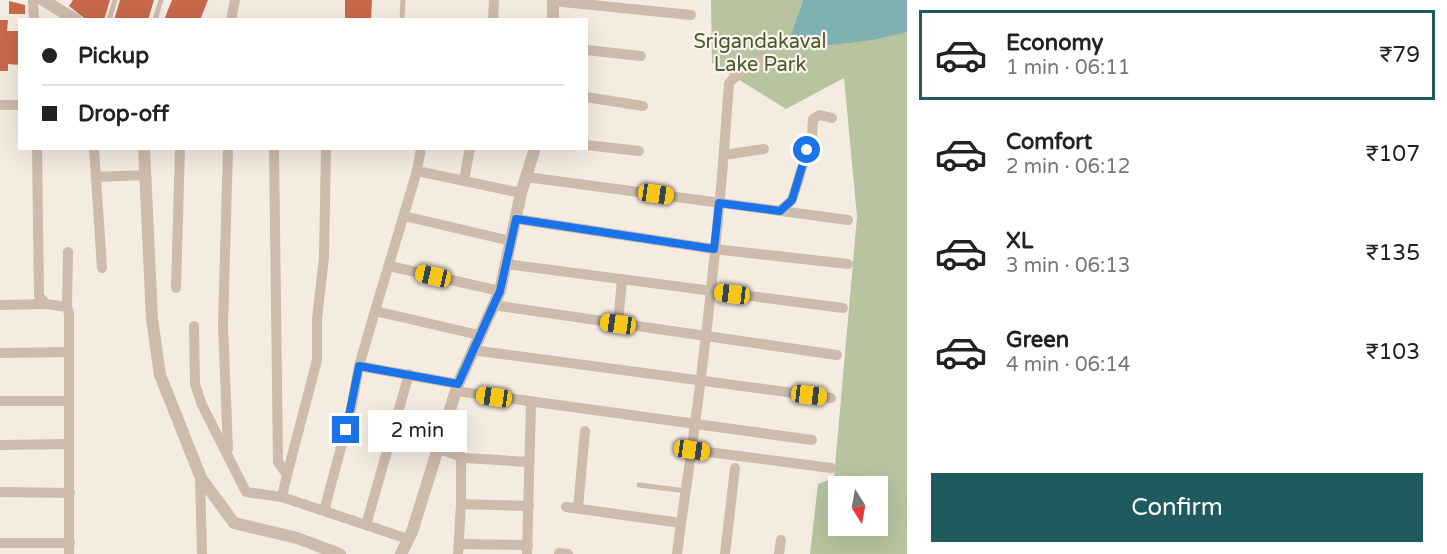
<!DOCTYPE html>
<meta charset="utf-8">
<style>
:root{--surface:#fff;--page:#f6f6f6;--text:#222;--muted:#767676;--line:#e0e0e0;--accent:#1f5a5e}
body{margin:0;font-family:"Varela Round",sans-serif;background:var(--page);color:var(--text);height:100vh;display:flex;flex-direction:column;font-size:22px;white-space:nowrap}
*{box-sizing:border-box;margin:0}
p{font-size:20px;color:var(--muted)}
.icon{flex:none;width:33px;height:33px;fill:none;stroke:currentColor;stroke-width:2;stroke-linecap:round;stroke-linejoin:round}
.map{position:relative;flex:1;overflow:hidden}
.panel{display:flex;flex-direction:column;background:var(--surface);width:540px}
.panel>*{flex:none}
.top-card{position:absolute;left:18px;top:18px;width:570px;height:132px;border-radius:0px;box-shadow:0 6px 24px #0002;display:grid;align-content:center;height:132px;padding:0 24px;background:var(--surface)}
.needle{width:39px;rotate:169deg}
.fabs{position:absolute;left:828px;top:476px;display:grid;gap:12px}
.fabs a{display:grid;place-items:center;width:60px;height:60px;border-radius:0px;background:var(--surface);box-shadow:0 6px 24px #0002;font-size:30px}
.end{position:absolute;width:27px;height:27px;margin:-14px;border:8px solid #1a73e8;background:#fff;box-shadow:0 0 0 3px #fff}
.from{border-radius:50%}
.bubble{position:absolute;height:42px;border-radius:0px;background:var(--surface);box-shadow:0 6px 24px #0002;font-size:20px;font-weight:600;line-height:42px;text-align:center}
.car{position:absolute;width:18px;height:36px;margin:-18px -9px;border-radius:8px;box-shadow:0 0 4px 2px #0007;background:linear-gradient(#f5c518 24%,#345 0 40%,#f5c518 0 76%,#345 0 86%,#f5c518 0)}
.top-card b{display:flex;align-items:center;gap:21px;height:57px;font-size:22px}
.top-card b+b{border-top:2px solid var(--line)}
.top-card i{width:15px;height:15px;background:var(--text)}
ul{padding:10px 0 0;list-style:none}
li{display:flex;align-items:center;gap:18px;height:90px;margin:0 12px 9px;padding:0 12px;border:3px solid transparent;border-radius:0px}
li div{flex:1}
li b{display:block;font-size:22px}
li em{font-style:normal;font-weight:600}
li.on{border-color:var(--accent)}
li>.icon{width:54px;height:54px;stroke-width:1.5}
.cta{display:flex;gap:12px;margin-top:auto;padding:12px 24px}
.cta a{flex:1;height:69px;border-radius:0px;background:var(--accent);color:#fff;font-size:24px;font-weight:600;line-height:69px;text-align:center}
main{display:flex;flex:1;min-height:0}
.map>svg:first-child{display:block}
.green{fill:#b8c4a0;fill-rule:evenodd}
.water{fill:#7fb0b2}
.building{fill:#c8694b}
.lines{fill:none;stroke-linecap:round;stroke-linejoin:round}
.service{stroke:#cdbbac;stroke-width:5}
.minor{stroke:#cdbbac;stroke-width:10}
.tertiary{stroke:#cdbbac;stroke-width:12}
.route{stroke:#1a73e8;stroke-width:8}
.labels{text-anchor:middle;stroke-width:4.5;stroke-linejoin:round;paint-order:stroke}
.park-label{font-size:20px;fill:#4a5a2e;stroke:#fbf5ee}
</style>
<main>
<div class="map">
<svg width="907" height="554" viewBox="0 0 907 554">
<rect width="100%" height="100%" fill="#f4ebe1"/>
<path class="green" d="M711 0H803L790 37 814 48 907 32V554H810L818 484 834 478 857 217 844 78 786 109 712 63ZM838 486H878V525H838Z"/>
<path class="water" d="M803 0H907V32L873 40 798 49 790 37Z"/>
<g class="building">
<path d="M73 0H110L104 20 84 18 69 6Z"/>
<path d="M120 0H154L148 20H114Z"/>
<path d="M172 0H208L200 20H164Z"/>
<path d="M345 0H372L371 20H345Z"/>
<path d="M9 1 25 5V14H9Z"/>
<path d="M0 20H8L7 31H20V65L8 64V71H0Z"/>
</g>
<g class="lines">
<g class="service">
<path d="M109 20 115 0"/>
<path d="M155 20 161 0"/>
<path d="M402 20 403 0"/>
<path d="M639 485 686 491"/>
</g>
<g class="minor">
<path d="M33 0 34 20"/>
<path d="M553 1 691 15"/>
<path d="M231 20 235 0"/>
<path d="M493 20 494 0"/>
<path d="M586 50 641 56"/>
<path d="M586 97 643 106"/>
<path d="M0 105H20"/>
<path d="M586 145 639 151"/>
<path d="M37 148 39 296 46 304 67 307 69 314V554"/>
<path d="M94 148 102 268"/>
<path d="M421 148 417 171 521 193"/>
<path d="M724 155 764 149"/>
<path d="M96 177 146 175"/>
<path d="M526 177 848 220"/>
<path d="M464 180 470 148"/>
<path d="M780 211 792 200 812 136 813 119 820 115 832 118"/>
<path d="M404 216 511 241"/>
<path d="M516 219 714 249 848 264"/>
<path d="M506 264 843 308"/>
<path d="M389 266 500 291"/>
<path d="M176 288 180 148"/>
<path d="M0 305 46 304"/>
<path d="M493 305 837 355"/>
<path d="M67 307 68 252"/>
<path d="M375 311 417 171"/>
<path d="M618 324 622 279"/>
<path d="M194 326 195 384 202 405 246 492 282 497 287 475 278 462 274 148"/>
<path d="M472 350 831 398"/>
<path d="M0 353 69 352"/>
<path d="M359 366 375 311 479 335"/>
<path d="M456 391 812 440"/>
<path d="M0 401H69"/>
<path d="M0 445 69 444"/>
<path d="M228 449 223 326 228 148"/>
<path d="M439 449 465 458 528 462"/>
<path d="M692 450 831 468"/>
<path d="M461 457V504"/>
<path d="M200 475 202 554"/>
<path d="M287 475 317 360V319L324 257 326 148"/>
<path d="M0 492 70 493"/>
<path d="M282 497 408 539"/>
<path d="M566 507 681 523 677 554"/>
<path d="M578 508 585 431"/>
<path d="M324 511 351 410 359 366 458 384"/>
<path d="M681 523C703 378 719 231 729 84 735 72 757 66 769 58"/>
<path d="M366 525 409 374"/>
<path d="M0 543H70"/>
<path d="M459 544 528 545"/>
<path d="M559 553 568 554"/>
<path d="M458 554 461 504 529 506"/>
<path d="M527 554 531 402"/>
<path d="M725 554 735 468"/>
<path d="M779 554 781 540"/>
</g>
<g class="tertiary">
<path d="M43 0 76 20"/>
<path d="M553 20V0"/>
<path d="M144 148 152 319 160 375 201 478 234 523 297 538 340 554"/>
<path d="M401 554 412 532 458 384 500 291 521 193 535 148"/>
</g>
</g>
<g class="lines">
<path class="route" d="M346 430 359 366 458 384 500 291 516 219 714 249 719 203 780 211 792 200 807 150"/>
</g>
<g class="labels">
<g class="park-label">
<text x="760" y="48">Srigandakaval<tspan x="760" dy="23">Lake Park</tspan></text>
</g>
</g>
</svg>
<div class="fabs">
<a><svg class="needle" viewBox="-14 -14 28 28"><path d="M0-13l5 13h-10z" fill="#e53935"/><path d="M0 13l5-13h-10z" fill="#767676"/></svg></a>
</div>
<i class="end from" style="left:807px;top:150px"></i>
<i class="end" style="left:346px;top:430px"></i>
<div class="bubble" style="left:368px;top:410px;width:99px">2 min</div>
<i class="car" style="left:656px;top:194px;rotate:98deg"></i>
<i class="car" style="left:433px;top:276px;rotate:283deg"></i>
<i class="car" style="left:732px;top:294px;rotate:277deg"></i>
<i class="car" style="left:618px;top:324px;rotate:278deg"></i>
<i class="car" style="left:809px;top:395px;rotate:97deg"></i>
<i class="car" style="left:494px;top:397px;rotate:278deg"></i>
<i class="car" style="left:692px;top:450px;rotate:98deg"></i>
<div class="top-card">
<b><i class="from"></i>Pickup</b>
<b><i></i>Drop-off</b>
</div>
</div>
<section class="panel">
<ul>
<li class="on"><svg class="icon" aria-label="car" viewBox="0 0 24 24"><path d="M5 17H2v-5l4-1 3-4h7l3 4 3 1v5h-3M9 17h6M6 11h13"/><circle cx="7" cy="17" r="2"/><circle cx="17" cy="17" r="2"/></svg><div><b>Economy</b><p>1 min · 06:11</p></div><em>₹79</em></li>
<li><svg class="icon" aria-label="car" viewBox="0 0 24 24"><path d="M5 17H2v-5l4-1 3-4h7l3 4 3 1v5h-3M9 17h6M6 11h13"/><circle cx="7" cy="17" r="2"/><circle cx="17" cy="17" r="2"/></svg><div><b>Comfort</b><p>2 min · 06:12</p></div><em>₹107</em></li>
<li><svg class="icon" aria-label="car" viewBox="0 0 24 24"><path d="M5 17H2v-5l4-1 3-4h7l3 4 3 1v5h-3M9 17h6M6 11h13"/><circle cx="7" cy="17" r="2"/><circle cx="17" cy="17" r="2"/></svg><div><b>XL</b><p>3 min · 06:13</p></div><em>₹135</em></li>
<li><svg class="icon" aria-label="car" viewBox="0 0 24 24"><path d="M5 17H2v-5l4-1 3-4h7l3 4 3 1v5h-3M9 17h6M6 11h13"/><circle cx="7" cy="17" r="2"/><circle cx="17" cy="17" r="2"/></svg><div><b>Green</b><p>4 min · 06:14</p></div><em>₹103</em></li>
</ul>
<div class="cta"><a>Confirm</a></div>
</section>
</main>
